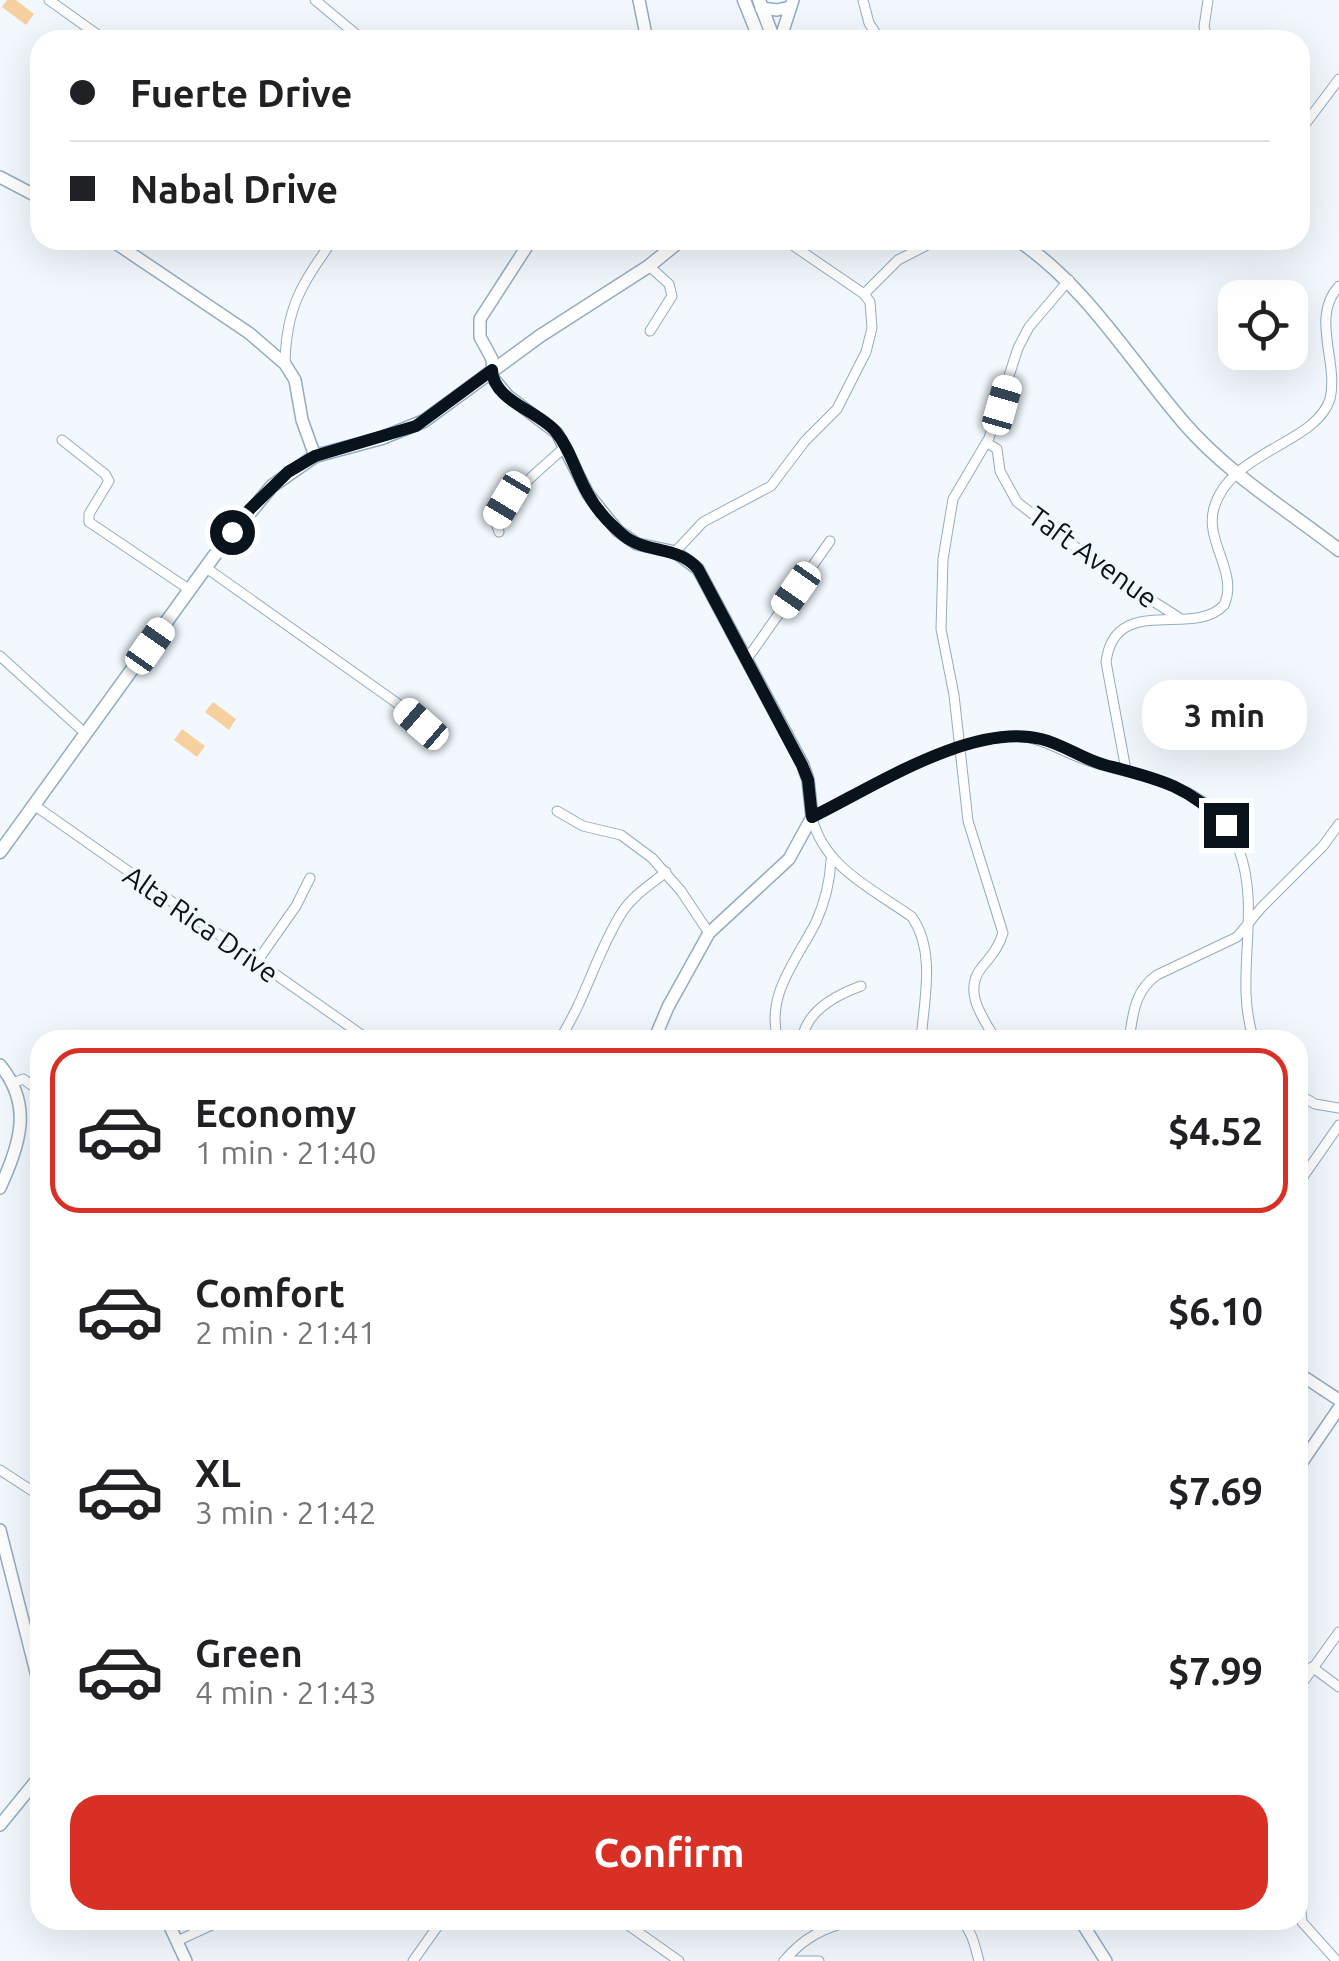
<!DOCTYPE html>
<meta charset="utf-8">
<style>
:root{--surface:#fff;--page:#f6f6f6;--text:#202124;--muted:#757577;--line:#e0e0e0;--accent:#d93025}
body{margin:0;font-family:Ubuntu,sans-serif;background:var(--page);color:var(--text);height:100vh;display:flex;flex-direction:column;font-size:38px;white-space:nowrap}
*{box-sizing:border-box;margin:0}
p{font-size:32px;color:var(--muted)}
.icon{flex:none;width:55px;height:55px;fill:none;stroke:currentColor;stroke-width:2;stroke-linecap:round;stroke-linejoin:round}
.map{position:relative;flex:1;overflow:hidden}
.drawer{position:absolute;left:30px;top:1030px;width:1278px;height:900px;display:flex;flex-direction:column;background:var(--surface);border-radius:30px;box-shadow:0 10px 40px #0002}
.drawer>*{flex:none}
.hud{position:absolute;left:30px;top:30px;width:1280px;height:220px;border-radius:30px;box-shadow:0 10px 40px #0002;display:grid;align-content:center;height:220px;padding:0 40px;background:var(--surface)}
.fabs{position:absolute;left:1218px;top:280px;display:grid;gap:20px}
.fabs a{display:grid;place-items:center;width:90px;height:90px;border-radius:20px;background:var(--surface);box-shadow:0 10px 40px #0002;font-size:50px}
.end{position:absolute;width:45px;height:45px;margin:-22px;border:12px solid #09131b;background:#fff;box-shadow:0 0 0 5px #fff}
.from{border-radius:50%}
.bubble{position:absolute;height:70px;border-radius:30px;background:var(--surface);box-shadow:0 10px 40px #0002;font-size:32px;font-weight:700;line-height:70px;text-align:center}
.car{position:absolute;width:30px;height:60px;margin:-30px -15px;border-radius:12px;box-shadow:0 0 8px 2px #0007;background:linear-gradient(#fff 24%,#345 0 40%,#fff 0 76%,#345 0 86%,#fff 0)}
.hud b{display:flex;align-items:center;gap:35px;height:95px;font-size:38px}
.hud b+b{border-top:2px solid var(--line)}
.hud i{width:25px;height:25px;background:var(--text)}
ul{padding:18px 0 0;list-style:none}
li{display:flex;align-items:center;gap:30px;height:165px;margin:0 20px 15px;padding:0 20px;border:5px solid transparent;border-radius:30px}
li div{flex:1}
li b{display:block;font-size:38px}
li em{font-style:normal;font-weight:700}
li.on{border-color:var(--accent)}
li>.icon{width:90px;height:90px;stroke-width:1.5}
.button{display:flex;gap:20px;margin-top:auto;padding:20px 40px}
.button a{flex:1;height:115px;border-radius:30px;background:var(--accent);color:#fff;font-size:40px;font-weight:700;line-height:115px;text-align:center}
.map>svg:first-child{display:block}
.green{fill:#f6d19f}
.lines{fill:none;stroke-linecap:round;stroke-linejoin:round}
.minor-casing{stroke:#92acc4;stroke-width:11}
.tertiary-casing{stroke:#92acc4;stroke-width:14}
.secondary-casing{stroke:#92acc4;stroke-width:15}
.minor{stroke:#fff;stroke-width:9}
.tertiary{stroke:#fff;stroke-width:11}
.secondary{stroke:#fff;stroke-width:12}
.route{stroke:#09131b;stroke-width:12}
.labels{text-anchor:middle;stroke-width:8;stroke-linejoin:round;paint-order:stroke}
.street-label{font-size:28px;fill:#09131b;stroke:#f2f8fd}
</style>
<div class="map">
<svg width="1339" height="1961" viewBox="0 0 1339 1961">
<rect width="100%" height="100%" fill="#f2f8fd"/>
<g class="green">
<path d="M7 0H16L34 14 26 25 2 7Z"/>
<path d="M213 702 236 719 229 730 205 712Z"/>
<path d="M182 729 205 746 197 757 174 740Z"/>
</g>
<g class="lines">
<g class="minor-casing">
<g id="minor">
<path d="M49 0 105 40"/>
<path d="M315 0 363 40"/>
<path d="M863 0 869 23 880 40"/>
<path d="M1208 0 1204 27 1208 40"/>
<path d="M1300 131 1339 79"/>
<path d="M649 266 669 284 672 296 650 331"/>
<path d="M864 294 898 260 937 240"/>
<path d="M285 364C286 308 301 285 333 240"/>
<path d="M62 440 105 474 109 481 89 514V522L190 590"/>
<path d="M987 443 997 449 1000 471 1017 502 1115 577 1178 617"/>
<path d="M499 532 495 520C514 489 539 471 566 446"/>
<path d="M675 552 703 522 771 486 805 441 837 409 866 352 872 328 870 302 864 294 785 240"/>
<path d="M205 567 404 708 439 739"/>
<path d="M0 656 86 734"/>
<path d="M747 659 830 541"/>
<path d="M1126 770 1106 662C1115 592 1193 639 1224 605 1239 573 1204 541 1214 508 1230 451 1316 444 1330 399 1339 362 1310 317 1339 286"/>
<path d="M34 805 369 1040"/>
<path d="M557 811 583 826 621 835 652 858 681 891 709 933"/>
<path d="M256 963 296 906 310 878"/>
<path d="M559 1040C585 1001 596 954 621 914 632 896 650 885 666 872"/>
<path d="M778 1040C765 995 797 960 816 922 825 902 830 881 831 860"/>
<path d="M802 1040C806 1011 836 995 861 986"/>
<path d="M921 1040C924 1000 936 952 912 917 873 889 823 867 812 817 872 788 936 746 1002 737 1036 732 1059 751 1089 761 1147 780 1215 783 1239 850 1262 912 1233 979 1254 1040"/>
<path d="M996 1040C983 1018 962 991 982 967 991 956 999 947 1003 933L968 821 954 695 941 629 943 559 953 499 989 438 1018 348 1029 327 1069 280"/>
<path d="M1129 1040C1133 1015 1134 991 1157 975L1237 937 1261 908 1323 846 1339 824"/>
<path d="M13 1083 23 1079 40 1091"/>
<path d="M1298 1094 1315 1104 1339 1108"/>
<path d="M1298 1184 1339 1125"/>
<path d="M0 1470 40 1496"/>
<path d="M1312 1667 1339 1687"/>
<path d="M1298 1689 1339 1632"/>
<path d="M1298 1882 1302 1922 1337 1961"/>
<path d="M621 1920 679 1961"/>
<path d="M959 1920C972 1928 975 1947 979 1961"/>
<path d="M177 1941 223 1920"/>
<path d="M413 1961 442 1920"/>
<path d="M784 1961C805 1936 824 1928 855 1920"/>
<path d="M784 1961H819"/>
</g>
</g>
<g class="tertiary-casing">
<g id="tertiary">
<path d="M639 0 647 40"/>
<path d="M761 8 777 10 790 7"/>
<path d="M780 40 793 0"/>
<path d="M0 177 40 198"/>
<path d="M111 240 249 333 285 364 295 380 302 420 315 456"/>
<path d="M531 240 480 319V337L492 359 493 378 508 396 557 433 588 494 618 531 637 544 675 552 698 569 803 765 808 780 812 817 789 859 709 933 668 1007 654 1040"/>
<path d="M0 1065C34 1106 19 1145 0 1188"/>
<path d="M1298 1373 1339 1400"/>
<path d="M1298 1468 1339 1408"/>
<path d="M0 1530 40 1688"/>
<path d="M0 1825 40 1776"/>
<path d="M167 1920 186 1961"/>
<path d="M1080 1920 1106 1961"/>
</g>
</g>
<g class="secondary-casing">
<g id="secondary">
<path d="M744 0 760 40"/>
<path d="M759 0 774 40"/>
<path d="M1018 240C1088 288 1129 359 1184 423 1227 473 1286 509 1339 550"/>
<path d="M0 852 214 556 272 486 315 456 382 438 424 421 540 336 649 266 681 240"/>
</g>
</g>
<use href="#minor" class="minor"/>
<use href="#tertiary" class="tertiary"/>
<use href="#secondary" class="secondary"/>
</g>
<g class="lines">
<path class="route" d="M232 532 250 509 288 472 315 456 416 426 492 370C493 401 539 411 556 432 571 450 576 474 588 494 596 509 610 524 623 535 645 554 678 545 698 569L802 765 808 780 812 817C873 787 972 722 1041 739 1063 744 1082 759 1105 765 1155 778 1189 785 1226 825"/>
</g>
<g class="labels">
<g class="street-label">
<text transform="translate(1093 557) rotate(36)" y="10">Taft Avenue</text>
<text transform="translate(201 924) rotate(35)" y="10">Alta Rica Drive</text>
</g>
</g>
</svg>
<div class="fabs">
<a><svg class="icon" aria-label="locate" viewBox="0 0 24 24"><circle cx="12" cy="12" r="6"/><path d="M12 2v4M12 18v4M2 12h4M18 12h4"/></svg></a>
</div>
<i class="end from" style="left:232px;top:532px"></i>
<i class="end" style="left:1226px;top:825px"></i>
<div class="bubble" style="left:1142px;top:680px;width:165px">3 min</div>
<i class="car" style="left:1002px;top:405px;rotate:16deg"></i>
<i class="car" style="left:507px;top:500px;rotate:211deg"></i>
<i class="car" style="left:796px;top:590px;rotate:215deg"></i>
<i class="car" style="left:150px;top:646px;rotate:35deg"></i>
<i class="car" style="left:421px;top:724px;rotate:311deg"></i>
<div class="hud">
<b><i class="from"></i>Fuerte Drive</b>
<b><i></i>Nabal Drive</b>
</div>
<section class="drawer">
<ul>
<li class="on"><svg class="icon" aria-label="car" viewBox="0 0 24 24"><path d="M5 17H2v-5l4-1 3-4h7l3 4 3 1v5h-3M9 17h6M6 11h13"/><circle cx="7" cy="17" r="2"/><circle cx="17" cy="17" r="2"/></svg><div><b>Economy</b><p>1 min · 21:40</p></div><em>$4.52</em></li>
<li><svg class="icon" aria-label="car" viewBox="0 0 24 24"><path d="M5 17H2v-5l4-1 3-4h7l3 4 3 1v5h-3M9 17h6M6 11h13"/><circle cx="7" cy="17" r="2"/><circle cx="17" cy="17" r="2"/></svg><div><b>Comfort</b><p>2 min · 21:41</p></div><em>$6.10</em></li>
<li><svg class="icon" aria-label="car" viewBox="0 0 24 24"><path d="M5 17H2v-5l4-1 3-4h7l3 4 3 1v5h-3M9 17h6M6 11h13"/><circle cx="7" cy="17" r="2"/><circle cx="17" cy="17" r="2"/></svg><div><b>XL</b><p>3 min · 21:42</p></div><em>$7.69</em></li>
<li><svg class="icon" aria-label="car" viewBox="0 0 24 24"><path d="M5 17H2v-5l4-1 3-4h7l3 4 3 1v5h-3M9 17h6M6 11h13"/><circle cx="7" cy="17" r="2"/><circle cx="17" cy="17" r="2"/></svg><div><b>Green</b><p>4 min · 21:43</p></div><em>$7.99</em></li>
</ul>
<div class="button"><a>Confirm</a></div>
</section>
</div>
